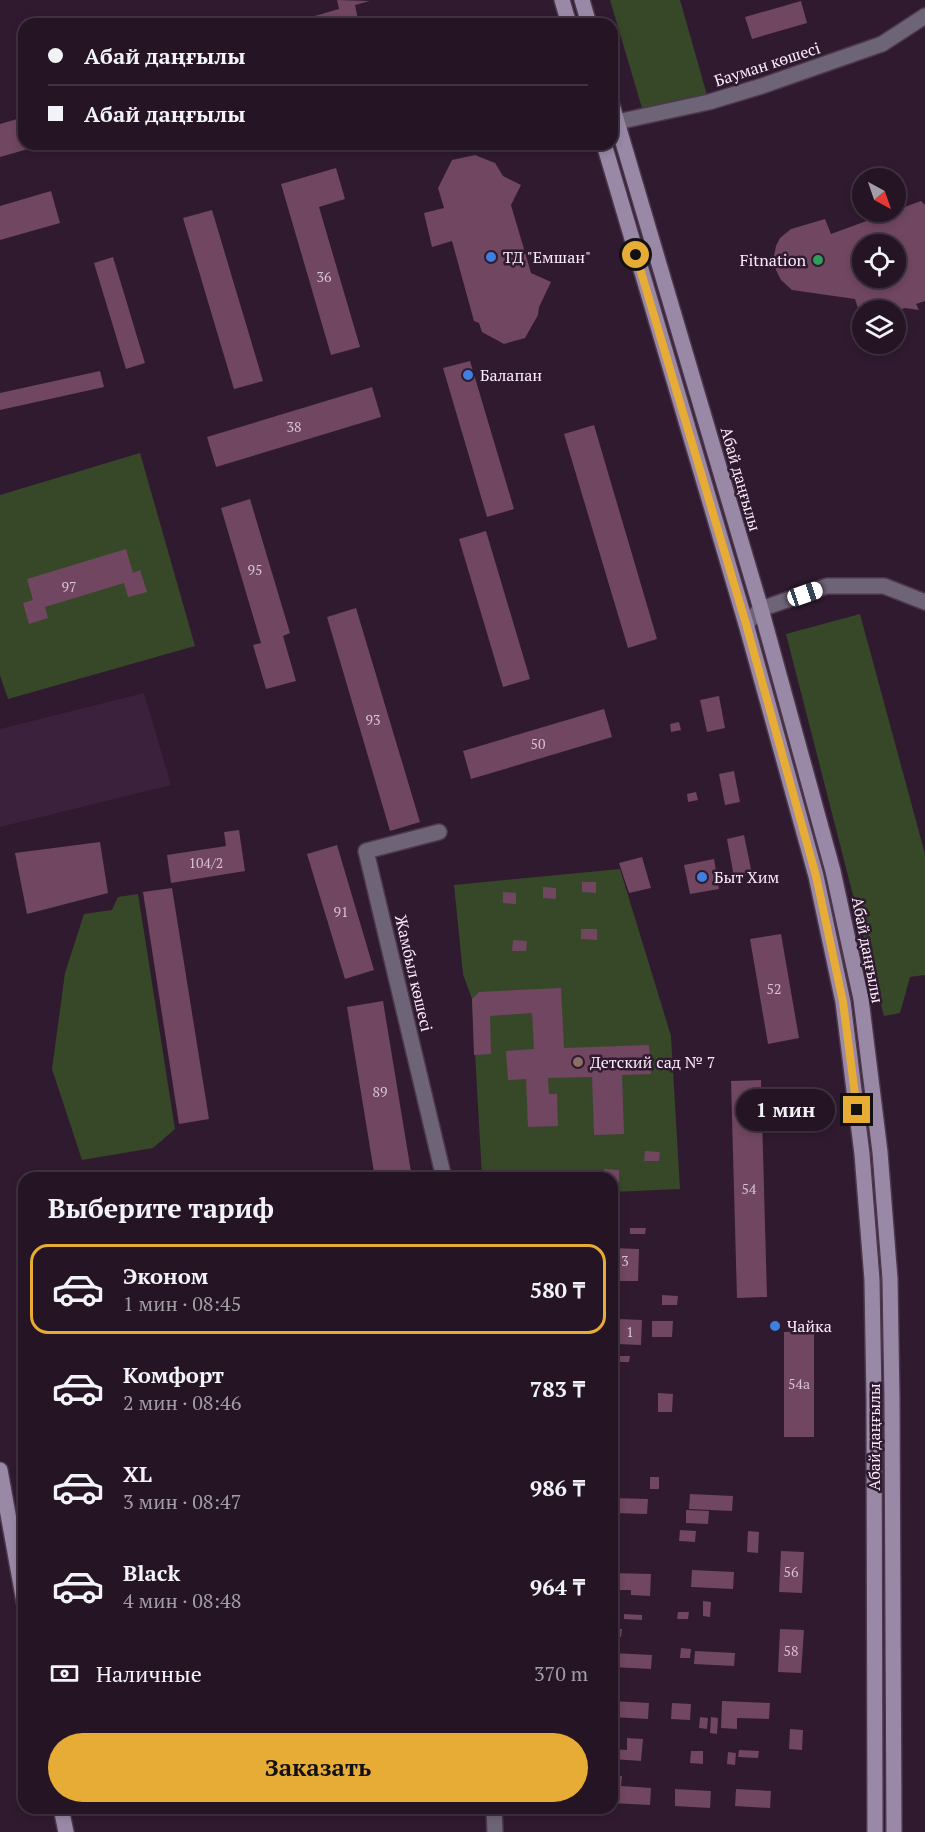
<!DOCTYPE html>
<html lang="ru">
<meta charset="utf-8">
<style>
:root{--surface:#241424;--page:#2c1d2c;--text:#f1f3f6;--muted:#a39ea6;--line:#413341;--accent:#e7ac36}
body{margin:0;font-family:"PT Serif",serif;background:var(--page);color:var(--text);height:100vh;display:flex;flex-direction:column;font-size:22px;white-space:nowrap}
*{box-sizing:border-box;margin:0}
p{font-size:20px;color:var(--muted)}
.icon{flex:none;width:33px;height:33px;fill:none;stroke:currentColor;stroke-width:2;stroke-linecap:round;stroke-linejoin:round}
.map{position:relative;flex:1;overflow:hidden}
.panel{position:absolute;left:18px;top:1172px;width:600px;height:642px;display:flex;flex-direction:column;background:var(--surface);border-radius:18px;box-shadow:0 3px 9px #0003,0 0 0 2px var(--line)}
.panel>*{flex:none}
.hud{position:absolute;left:18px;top:18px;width:600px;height:132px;border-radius:18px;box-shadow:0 3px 9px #0003,0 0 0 2px var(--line);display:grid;align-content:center;height:132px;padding:0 30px;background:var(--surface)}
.needle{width:39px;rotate:140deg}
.tools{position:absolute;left:852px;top:168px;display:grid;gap:12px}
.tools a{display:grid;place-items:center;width:54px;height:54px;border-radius:50%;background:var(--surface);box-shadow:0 3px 9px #0003,0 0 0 2px var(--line);font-size:30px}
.end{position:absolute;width:27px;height:27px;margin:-14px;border:8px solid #e7ac36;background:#111;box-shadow:0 0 0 3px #111}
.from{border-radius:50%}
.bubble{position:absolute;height:42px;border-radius:21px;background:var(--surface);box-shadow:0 3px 9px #0003,0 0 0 2px var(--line);font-size:20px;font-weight:700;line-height:42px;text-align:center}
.car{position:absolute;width:18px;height:36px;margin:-18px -9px;border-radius:8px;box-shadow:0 0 4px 2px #0007;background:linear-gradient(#fff 24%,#345 0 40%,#fff 0 76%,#345 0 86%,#fff 0)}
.hud b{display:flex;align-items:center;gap:21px;height:57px;font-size:22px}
.hud b+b{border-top:2px solid var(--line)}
.hud i{width:15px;height:15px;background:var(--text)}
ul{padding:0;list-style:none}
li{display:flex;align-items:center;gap:18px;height:90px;margin:0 12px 9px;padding:0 18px;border:3px solid transparent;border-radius:18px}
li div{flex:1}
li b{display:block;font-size:22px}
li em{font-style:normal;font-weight:700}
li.active{border-color:var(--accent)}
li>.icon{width:54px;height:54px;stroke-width:1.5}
h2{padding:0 30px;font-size:27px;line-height:72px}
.pay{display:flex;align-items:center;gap:15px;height:66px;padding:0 30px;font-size:22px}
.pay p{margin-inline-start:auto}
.button{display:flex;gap:12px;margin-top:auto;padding:12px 30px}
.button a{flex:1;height:69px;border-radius:36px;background:var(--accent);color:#111;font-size:24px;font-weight:700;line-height:69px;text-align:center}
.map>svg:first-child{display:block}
.built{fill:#3c213c}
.green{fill:#364828}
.building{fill:#704661;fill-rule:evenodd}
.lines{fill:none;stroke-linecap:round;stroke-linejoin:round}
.street-casing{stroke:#4c374c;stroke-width:18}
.secondary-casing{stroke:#4c374c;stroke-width:18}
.street{stroke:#6e6477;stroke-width:15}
.secondary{stroke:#9989a6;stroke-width:15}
.route{stroke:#e7ac36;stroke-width:8}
.shop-dot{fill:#3f7fe0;stroke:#301a30;stroke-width:2}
.leisure-dot{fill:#2e9e5b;stroke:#301a30;stroke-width:2}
.education-dot{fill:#8d6e63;stroke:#301a30;stroke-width:2}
.labels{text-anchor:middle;stroke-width:5;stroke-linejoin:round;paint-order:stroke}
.number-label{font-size:14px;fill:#d8c2d4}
.street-label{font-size:16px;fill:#fbecfb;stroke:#301a30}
.poi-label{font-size:16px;fill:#fbecfb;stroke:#301a30;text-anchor:start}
</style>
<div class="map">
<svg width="925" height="1832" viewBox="0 0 925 1832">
<rect width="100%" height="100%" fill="#301a30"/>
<path class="built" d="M144 693 171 785 0 827V729Z"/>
<g class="green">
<path d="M610 0H680L709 102 642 108Z"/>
<path d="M140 453 195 646 8 699 0 675V495Z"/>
<path d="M860 614 925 854V975L910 977 900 1013 884 1016 786 634Z"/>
<path d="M620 869 671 1036 680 1189 612 1192V1178L482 1177 472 999 463 974 454 885Z"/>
<path d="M138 894 175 1129 153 1148 82 1160 52 1069 65 973 84 914 112 910 118 897Z"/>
</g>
<g class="building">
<path d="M337 0 370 1 355 5 359 24H287L339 9Z"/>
<path d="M801 1 807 23 752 39 745 17Z"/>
<path d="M24 117V144L42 145 0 157V124Z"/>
<path d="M475 155 495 163 503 176 521 185 511 205 531 273 551 282 539 307 538 315 525 338 504 344 482 332 479 323 474 321 452 241 432 247 424 213 444 208 438 188 452 160Z"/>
<path d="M336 168 345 199 319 207 360 347 331 355 281 184Z"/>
<path d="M51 191 60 223 0 240V206Z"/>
<path d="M921 201 925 205V301L916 304 919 310 905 308 896 311 862 310V320L855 299 792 290 781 280 776 270 774 256 776 246 780 238 791 229 825 219 831 234ZM862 244H896V278H862Z"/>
<path d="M212 210 263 381 234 389 183 218Z"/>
<path d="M113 257 145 363 126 369 94 263Z"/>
<path d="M470 361 514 509 487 517 443 368Z"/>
<path d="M100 371 104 387 0 410V393Z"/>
<path d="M372 387 381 417 216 467 207 437Z"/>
<path d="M594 425 657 639 628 648 564 434Z"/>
<path d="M250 499 290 633 283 636 296 681 266 689 253 645 261 643 221 508Z"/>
<path d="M486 531 530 679 503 687 459 539Z"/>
<path d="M126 549 133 573 140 570 147 592 128 597 124 583 45 607 48 618 29 624 23 603 33 600 27 579Z"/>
<path d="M356 608 420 822 390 831 327 617Z"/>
<path d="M719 696 725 728 707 732 700 700Z"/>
<path d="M604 709 612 737 471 779 463 751Z"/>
<path d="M679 722 681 730 671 732 670 724Z"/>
<path d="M734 771 740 802 725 805 719 774Z"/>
<path d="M696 792 698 800 688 802 687 794Z"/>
<path d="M239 830 245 871 171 883 167 855 226 846 224 832Z"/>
<path d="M744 835 752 874 734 877 727 839Z"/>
<path d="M100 842 108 893 27 914 15 853Z"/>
<path d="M337 845 374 970 345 979 307 854Z"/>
<path d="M642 857 651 888 629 893 619 863Z"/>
<path d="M714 859 719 889 690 894 684 865Z"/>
<path d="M582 882H596V893L582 892Z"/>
<path d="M543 887 556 888V899L543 898Z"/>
<path d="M172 888 209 1119 179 1124 143 892Z"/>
<path d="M503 892 516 893V904L503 903Z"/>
<path d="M581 929H597V940L581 939Z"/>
<path d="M781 934 799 1038 768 1044 750 939Z"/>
<path d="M513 940 527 941 526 951H512Z"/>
<path d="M561 988 564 1048 649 1045 651 1074 622 1075 624 1134 594 1135 592 1077 548 1078 549 1094H557L558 1126 528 1127 526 1079 508 1080 506 1051 534 1049 532 1013 490 1016 491 1054 474 1055 472 999 479 992Z"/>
<path d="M383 1001 412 1178H375L347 1007Z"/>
<path d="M761 1080 767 1297 737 1298 731 1081Z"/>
<path d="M645 1151 660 1152 659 1161H644Z"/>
<path d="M604 1169 619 1170V1182H612V1178H604Z"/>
<path d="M630 1228H646L645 1234H630Z"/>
<path d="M613 1248 639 1249 638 1281H612Z"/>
<path d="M662 1295 678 1296 677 1305H662Z"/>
<path d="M618 1319 642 1320 641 1345 617 1344Z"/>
<path d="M652 1321H673L672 1337H652Z"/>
<path d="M814 1331V1437H784V1332Z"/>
<path d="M619 1356H630L629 1362H619Z"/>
<path d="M658 1393 673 1394 672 1412H658Z"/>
<rect x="650" y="1477" width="9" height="12"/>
<path d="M690 1494 733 1496 732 1511 689 1509Z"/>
<path d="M612 1498 648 1499 647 1514 612 1513Z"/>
<path d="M686 1510 709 1511 708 1524 686 1523Z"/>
<path d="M680 1530 696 1531 695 1542 679 1541Z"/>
<path d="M748 1531 759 1532 758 1553 747 1552Z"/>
<path d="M781 1551 804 1552 802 1593 779 1592Z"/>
<path d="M692 1570 734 1572 733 1589 691 1587Z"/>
<path d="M612 1573 651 1574 650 1596 631 1595V1590H612Z"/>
<path d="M703 1601 711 1602 710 1617 703 1616Z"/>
<path d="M678 1612H689L688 1619H677Z"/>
<path d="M624 1614 642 1615V1620L624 1619Z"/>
<path d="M612 1629H622L621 1637 612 1636Z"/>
<path d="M780 1629 804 1630 801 1673 778 1672Z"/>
<path d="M681 1648 691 1649 690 1658H680Z"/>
<path d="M695 1651 735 1653 734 1666 694 1664Z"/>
<path d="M612 1653 652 1655 651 1669 612 1667Z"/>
<path d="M612 1701 649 1703 648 1719 612 1717Z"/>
<path d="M722 1701 770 1703 769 1719 737 1718V1729L721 1728Z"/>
<path d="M672 1703 691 1704 690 1720 671 1719Z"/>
<path d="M700 1717 708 1718 707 1729 699 1728Z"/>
<path d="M711 1717 718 1718 717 1734 710 1733Z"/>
<path d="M790 1729 803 1730 802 1750 789 1749Z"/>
<path d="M627 1738 643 1739 641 1761 612 1759V1749L627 1750Z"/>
<path d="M739 1750 759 1751 758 1758 738 1757Z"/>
<path d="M691 1751H703V1764L690 1763Z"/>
<path d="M728 1752 736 1753 735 1765 727 1764Z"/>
<path d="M612 1775 622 1776 621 1786 651 1788 650 1805 612 1803Z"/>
<path d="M675 1789 711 1791 710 1808 675 1806Z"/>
<path d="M736 1789 771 1791 770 1808 735 1806Z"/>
</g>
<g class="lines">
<g class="street-casing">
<g id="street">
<path d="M612 121 617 122 709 102 762 86 882 44 925 16"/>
<path d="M746 624 761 609 827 586H884L925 602"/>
<path d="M439 832 366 851 444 1178"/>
<path d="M494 1808 495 1832"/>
</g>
</g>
<g class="secondary-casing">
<g id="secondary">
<path d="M562 0 569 24"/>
<path d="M582 0 589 24"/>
<path d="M612 105 761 609 833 871 861 999 880 1152 890 1279 892 1400 894 1832"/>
<path d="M604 144 746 624 816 876 843 1002 862 1154 872 1280 874 1400 875 1832"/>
<path d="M0 1470 24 1602"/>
<path d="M61 1808 66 1832"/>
</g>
</g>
<use href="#street" class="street"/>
<use href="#secondary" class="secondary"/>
</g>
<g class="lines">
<path class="route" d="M636 255 746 624 816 876 843 1002 857 1110"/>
</g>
<g class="shop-dot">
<circle cx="491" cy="257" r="6"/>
<circle cx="468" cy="375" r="6"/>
<circle cx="702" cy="877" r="6"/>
<circle cx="775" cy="1326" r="6"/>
</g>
<circle class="leisure-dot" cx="818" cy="260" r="6"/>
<circle class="education-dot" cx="578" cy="1062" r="6"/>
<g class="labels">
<g class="number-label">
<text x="324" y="282">36</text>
<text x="294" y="432">38</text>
<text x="255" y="575">95</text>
<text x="69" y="592">97</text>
<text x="373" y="725">93</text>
<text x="538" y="749">50</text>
<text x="206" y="868">104/2</text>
<text x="341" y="917">91</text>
<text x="774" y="994">52</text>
<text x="380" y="1097">89</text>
<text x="749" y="1194">54</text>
<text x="625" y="1266">3</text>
<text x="630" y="1337">1</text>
<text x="799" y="1389">54а</text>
<text x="791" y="1577">56</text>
<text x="791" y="1656">58</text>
</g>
<g class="street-label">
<text transform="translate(767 64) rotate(-18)" y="6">Бауман көшесі</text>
<text transform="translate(741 479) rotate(74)" y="6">Абай даңғылы</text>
<text transform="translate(868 950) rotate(79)" y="6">Абай даңғылы</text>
<text transform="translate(414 973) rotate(77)" y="6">Жамбыл көшесі</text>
<text transform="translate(874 1437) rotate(-90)" y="6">Абай даңғылы</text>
</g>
<g class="poi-label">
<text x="503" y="263">ТД "Емшан"</text>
<text x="806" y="266" text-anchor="end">Fitnation</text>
<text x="480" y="381">Балапан</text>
<text x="714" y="883">Быт Хим</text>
<text x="590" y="1068">Детский сад № 7</text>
<text x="787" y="1332">Чайка</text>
</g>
</g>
</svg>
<div class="tools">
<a><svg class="needle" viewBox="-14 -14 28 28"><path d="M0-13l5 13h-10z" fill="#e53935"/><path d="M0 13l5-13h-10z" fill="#a39ea6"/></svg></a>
<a><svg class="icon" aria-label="locate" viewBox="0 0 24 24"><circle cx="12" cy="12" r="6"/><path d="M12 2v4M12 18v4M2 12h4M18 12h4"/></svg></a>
<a><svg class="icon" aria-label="layers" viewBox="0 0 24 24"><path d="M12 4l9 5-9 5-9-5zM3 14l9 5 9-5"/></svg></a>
</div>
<i class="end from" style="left:636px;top:255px"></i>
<i class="end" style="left:857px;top:1110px"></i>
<div class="bubble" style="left:736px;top:1089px;width:99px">1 мин</div>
<i class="car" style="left:805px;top:594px;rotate:71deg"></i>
<div class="hud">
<b><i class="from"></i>Абай даңғылы</b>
<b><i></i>Абай даңғылы</b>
</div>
<section class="panel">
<h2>Выберите тариф</h2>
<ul>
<li class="active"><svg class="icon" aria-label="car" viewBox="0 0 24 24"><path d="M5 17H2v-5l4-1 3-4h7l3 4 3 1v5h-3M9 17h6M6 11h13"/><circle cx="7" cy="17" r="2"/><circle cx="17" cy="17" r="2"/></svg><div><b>Эконом</b><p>1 мин · 08:45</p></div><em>580 ₸</em></li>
<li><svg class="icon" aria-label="car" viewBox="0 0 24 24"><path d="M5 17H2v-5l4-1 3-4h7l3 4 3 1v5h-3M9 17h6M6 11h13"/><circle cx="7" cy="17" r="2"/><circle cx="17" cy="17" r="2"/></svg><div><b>Комфорт</b><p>2 мин · 08:46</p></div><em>783 ₸</em></li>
<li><svg class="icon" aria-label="car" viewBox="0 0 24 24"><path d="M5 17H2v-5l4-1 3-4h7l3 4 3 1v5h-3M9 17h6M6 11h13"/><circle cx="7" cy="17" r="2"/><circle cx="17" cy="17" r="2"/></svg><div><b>XL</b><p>3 мин · 08:47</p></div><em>986 ₸</em></li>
<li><svg class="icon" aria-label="car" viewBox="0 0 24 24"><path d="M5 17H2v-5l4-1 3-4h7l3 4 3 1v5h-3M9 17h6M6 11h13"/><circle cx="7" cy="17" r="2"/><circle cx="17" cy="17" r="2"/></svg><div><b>Black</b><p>4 мин · 08:48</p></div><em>964 ₸</em></li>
</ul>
<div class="pay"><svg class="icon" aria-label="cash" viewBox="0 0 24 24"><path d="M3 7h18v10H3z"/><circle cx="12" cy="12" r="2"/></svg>Наличные<p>370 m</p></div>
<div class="button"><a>Заказать</a></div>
</section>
</div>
